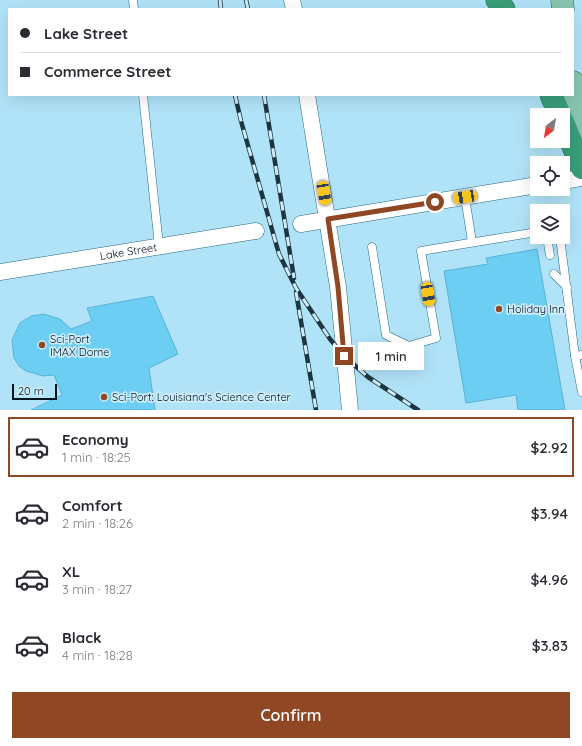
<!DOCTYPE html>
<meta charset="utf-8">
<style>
:root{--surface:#fff;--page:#f2f2f3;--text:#2b2b33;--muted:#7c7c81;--line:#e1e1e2;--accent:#8f4823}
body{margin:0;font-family:Quicksand,sans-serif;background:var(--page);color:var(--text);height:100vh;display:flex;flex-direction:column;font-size:15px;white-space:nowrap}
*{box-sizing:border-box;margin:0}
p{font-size:13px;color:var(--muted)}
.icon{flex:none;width:22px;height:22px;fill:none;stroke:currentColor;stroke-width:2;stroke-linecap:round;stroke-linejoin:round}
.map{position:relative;height:410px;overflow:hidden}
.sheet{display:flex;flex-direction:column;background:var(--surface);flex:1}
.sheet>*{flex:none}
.top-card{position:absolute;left:8px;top:8px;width:566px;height:88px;border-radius:0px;box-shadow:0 4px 16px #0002;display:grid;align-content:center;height:88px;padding:0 12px;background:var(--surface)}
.needle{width:26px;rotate:211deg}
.controls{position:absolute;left:530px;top:108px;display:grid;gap:8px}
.controls a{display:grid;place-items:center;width:40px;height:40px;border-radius:0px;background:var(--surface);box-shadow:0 4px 16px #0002;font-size:20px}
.scale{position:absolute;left:12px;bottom:10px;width:45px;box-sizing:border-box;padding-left:4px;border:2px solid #00141e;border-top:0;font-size:11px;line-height:14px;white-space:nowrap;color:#00141e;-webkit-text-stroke:3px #cdedfc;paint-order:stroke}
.end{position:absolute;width:18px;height:18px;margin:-9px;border:5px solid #8f4823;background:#fff;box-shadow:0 0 0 2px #fff}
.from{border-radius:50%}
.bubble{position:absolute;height:28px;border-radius:0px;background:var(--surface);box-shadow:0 4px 16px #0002;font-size:13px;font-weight:600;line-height:28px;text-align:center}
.car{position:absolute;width:12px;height:24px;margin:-12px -6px;border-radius:5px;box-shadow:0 0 3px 1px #0007;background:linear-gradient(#f5c518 24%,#345 0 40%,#f5c518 0 76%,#345 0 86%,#f5c518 0)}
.top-card b{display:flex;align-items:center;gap:14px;height:38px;font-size:15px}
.top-card b+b{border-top:1px solid var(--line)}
.top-card i{width:10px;height:10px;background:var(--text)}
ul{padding:7px 0 0;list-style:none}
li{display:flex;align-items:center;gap:12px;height:60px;margin:0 8px 6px;padding:0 4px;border:2px solid transparent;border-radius:0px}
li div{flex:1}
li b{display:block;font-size:15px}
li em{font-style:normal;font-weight:600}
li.selected{border-color:var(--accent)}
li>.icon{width:36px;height:36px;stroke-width:1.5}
.button{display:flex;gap:8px;margin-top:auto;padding:8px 12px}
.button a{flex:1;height:46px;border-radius:0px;background:var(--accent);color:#fff;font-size:16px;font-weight:600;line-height:46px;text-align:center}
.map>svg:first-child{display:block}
.building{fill:#6dcef4;stroke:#5ab2d5}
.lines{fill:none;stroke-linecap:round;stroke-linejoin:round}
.lane-casing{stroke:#246983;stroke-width:9}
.street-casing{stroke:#246983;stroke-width:17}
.primary-casing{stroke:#256e5a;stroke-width:23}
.highway-casing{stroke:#256e5a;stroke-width:23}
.lane{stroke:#fff;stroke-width:8}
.street{stroke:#fff;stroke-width:16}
.primary{stroke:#88c5af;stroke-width:22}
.highway{stroke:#399e7a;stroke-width:22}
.rail-casing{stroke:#1c3540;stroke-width:4.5}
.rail{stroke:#cdedfc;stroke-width:3;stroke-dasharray:9;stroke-linecap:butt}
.route{stroke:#8f4823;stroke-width:5}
.poi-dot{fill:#8f4823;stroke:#cdedfc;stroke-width:1.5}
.labels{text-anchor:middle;stroke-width:3.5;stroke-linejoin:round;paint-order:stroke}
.street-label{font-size:11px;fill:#00141e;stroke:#cdedfc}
.poi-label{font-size:11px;fill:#00141e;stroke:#cdedfc;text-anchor:start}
</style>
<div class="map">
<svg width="582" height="410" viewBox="0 0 582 410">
<rect width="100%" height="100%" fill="#b1e3f8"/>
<g class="building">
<path d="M537 249 565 410H518L516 395 466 403 444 271 488 264 486 258Z"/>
<path d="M153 296 178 354 149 368 155 410H31L62 395 54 375 43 376 26 371 19 366 14 358 12 340 20 323 31 316 44 314 60 319 71 329 92 321 87 308Z"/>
</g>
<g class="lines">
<g class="lane-casing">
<g id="lane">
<path d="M133 0 134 9"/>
<path d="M143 95 159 246"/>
<path d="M465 197 472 242"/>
<path d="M547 237 550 255"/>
<path d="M560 237 575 356"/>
<path d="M372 247 386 335 409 346 436 338 421 251 537 232"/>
<path d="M554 274 567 287"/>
<path d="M582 355 575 356 582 392"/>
</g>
</g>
<g class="street-casing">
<g id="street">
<path d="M292 0 294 9"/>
<path d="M307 95 338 287 350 410"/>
<path d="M563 181 582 178"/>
<path d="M301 224 537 185"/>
<path id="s1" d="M0 272 256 231"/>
</g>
</g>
<g class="primary-casing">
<g id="primary">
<path d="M562 0 563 9"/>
<path d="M573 82 582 148"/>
</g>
</g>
<g class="highway-casing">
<g id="highway">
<path d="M497 0 504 9"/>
<path d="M551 95 560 115"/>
<path d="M563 122 582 168"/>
</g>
</g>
<use href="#lane" class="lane"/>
<use href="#street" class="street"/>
<use href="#primary" class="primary"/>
<use href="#highway" class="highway"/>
<g class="rail-casing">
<g id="rail">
<path d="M220 0 221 9"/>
<path d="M246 0 248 9"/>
<path d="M235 95 241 121 279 254 296 288 330 339 344 356 368 377 418 410"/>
<path d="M264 95 294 278"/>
<path d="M296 292 316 410"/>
</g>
</g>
<use href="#rail" class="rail"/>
</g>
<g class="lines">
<path class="route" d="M344 356 338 287 328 219 435 202"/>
</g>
<g class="poi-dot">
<circle cx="499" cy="309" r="4"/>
<circle cx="42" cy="345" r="4"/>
<circle cx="104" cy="397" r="4"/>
</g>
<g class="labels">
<g class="street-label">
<text dy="4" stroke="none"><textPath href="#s1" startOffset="130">Lake Street</textPath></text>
</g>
<g class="poi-label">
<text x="507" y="313">Holiday Inn</text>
<text x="50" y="343">Sci-Port<tspan x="50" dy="13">IMAX Dome</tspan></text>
<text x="112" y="401">Sci-Port: Louisiana's Science Center</text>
</g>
</g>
</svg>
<div class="controls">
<a><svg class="needle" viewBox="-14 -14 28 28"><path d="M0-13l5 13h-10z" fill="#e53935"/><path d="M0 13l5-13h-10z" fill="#7c7c81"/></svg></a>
<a><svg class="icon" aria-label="locate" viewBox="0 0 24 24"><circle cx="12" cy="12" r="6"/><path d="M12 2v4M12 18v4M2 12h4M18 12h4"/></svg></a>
<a><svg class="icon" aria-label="layers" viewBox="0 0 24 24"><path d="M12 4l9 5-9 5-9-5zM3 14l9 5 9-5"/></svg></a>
</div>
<div class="scale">20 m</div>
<i class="end from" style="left:435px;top:202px"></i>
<i class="end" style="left:344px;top:356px"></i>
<div class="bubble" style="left:358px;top:342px;width:66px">1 min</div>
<i class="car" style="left:324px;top:193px;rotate:170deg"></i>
<i class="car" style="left:465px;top:197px;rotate:261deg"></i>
<i class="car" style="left:428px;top:294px;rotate:170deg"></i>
<div class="top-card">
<b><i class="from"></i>Lake Street</b>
<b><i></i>Commerce Street</b>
</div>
</div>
<section class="sheet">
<ul>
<li class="selected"><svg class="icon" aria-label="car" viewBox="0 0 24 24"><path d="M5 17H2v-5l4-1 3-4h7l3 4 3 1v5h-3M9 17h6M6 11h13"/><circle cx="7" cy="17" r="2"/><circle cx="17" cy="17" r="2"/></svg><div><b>Economy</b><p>1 min · 18:25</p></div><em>$2.92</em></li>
<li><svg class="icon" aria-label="car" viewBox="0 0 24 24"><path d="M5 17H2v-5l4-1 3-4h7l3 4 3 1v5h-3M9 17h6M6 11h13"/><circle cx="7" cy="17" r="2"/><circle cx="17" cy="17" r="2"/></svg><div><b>Comfort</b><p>2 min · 18:26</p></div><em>$3.94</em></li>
<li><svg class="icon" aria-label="car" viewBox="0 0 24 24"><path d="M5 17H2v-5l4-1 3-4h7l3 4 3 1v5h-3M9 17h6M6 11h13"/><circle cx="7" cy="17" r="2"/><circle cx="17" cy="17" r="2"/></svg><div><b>XL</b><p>3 min · 18:27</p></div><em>$4.96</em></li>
<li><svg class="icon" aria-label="car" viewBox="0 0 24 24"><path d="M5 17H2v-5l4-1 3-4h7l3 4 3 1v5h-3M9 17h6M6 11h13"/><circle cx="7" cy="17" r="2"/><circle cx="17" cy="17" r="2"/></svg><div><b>Black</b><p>4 min · 18:28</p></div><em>$3.83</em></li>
</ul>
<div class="button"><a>Confirm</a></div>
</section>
